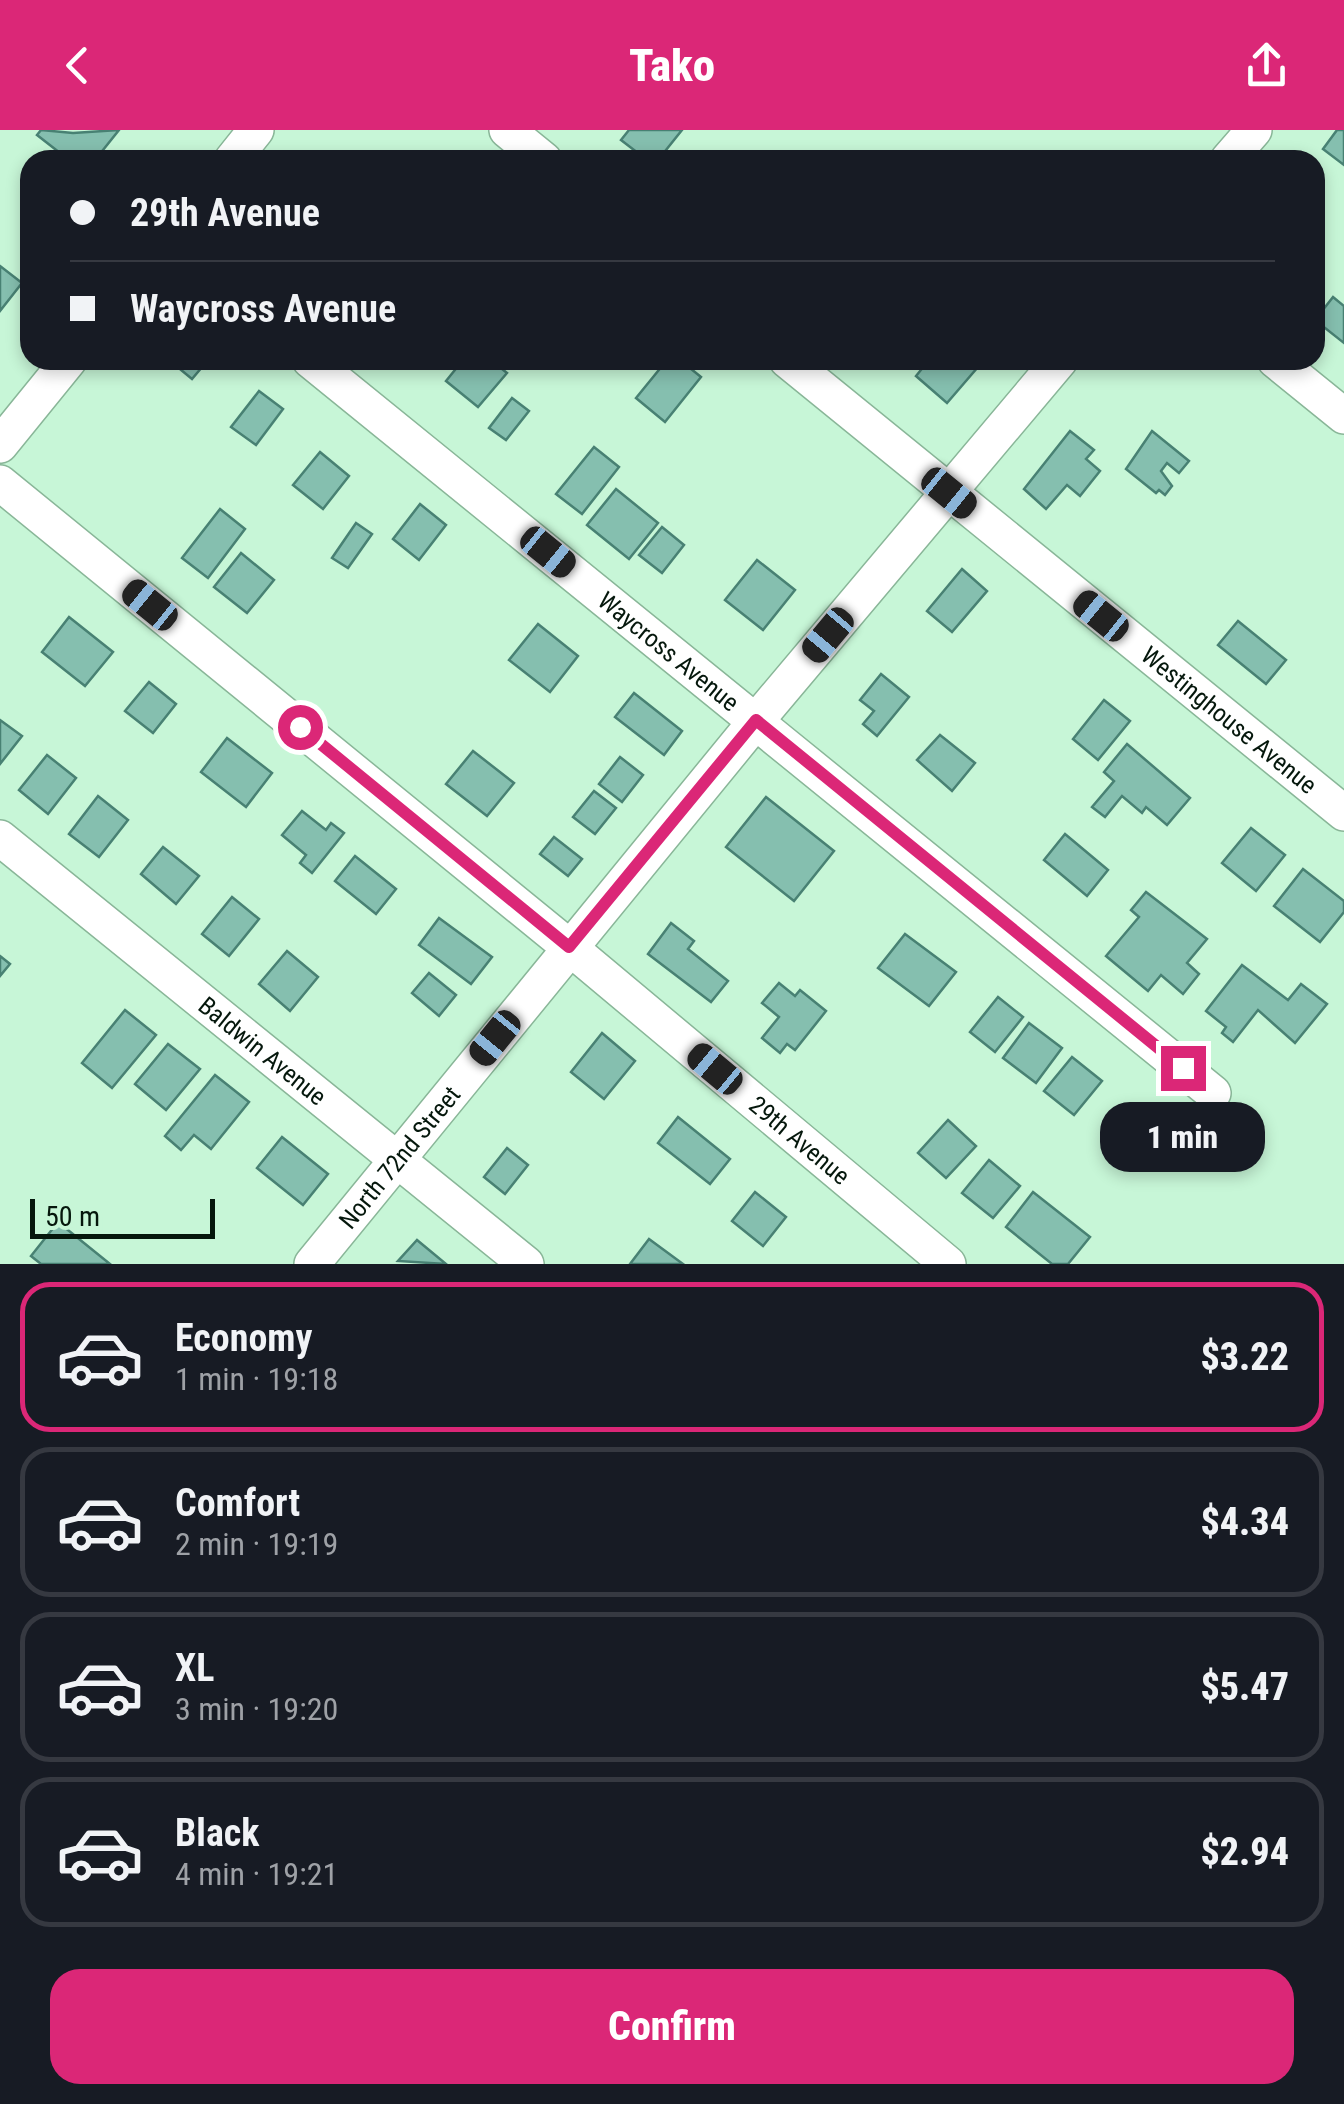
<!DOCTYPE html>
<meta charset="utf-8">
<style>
:root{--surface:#171b24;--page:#242831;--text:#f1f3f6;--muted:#9ea1a6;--line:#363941;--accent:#db2777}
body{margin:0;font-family:"Roboto Condensed",sans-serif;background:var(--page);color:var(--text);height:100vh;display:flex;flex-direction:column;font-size:38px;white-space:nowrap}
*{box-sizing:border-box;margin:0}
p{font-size:32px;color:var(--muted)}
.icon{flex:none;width:55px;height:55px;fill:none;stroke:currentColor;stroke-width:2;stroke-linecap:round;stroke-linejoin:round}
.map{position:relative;height:1134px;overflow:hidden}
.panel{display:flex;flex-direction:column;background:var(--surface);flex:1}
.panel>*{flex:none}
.hud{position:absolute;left:20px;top:20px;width:1305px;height:220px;border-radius:30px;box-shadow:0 5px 15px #0003;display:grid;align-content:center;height:220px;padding:0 50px;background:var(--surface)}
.scale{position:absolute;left:30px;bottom:25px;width:185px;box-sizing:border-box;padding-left:10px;border:5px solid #05170c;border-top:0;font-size:28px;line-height:35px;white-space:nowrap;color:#05170c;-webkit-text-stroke:8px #c7f6d7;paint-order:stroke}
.end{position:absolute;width:45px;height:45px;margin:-22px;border:12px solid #db2777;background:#fff;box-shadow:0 0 0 5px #fff}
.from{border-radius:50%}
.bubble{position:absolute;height:70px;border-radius:30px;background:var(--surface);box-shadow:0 5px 15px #0003;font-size:32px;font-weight:800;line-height:70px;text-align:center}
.car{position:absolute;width:30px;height:60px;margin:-30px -15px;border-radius:12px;box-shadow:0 0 8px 2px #0007;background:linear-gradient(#222 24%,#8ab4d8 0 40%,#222 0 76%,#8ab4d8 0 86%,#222 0)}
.hud b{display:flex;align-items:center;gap:35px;height:95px;font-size:38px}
.hud b+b{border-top:2px solid var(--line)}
.hud i{width:25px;height:25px;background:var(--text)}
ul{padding:18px 0 0;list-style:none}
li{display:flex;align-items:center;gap:30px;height:150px;margin:0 20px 15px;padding:0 30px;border:5px solid var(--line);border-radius:30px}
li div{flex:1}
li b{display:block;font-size:38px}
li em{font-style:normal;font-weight:800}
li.current{border-color:var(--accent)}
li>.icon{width:90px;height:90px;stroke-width:1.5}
.button{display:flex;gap:20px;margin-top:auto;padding:20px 50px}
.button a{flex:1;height:115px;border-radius:30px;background:var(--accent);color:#fff;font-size:40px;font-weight:800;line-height:115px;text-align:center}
header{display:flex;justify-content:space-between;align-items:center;height:130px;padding:0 50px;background:var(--accent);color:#fff;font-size:45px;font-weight:800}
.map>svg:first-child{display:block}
.building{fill:#85bfaf;stroke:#488173;stroke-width:2.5}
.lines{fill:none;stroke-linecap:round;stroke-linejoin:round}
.minor-casing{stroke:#89b698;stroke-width:38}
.minor{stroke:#fff;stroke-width:35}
.route{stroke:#db2777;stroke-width:12}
.labels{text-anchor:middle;stroke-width:8;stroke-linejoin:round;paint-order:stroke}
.street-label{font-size:25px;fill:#05170c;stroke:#c7f6d7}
</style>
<header><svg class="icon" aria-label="back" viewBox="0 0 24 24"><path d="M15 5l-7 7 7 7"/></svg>Tako<svg class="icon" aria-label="share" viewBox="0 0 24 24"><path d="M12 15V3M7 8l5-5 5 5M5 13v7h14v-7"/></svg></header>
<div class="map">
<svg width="1344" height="1134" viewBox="0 0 1344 1134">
<rect width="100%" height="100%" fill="#c7f6d7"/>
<g class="building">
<path d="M41 0 73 3 119 0 95 30H69L37 5Z"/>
<path d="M629 0H682L658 30H647L621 10Z"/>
<path d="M1337 0H1344V35L1323 19Z"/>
<path d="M0 136 22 153 0 181Z"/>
<path d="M1333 167 1344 176V213L1315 190Z"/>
<path d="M169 230H208L192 249Z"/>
<path d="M463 230H491L507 243 478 277 446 251Z"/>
<path d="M667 230H680L701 247 665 292 636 268Z"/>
<path d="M929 230H984L947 273 916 246Z"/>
<path d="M259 261 283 279 256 315 231 297Z"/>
<path d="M512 268 529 281 506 310 489 298Z"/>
<path d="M1070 301 1094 320 1086 329 1100 341 1080 366 1067 355 1046 379 1024 359Z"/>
<path d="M1152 301 1189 331 1179 343 1167 333 1161 341 1172 356 1165 365 1159 360 1156 363 1126 339Z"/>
<path d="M594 317 619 337 582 384 556 364Z"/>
<path d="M320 322 349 346 323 379 293 355Z"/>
<path d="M616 359 658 393 629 429 587 395Z"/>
<path d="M420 374 446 395 419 430 393 409Z"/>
<path d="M220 379 245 399 208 448 182 428Z"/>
<path d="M356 393 372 404 348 438 332 428Z"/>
<path d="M662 397 684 415 662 443 639 425Z"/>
<path d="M241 423 274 450 247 483 214 457Z"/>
<path d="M757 430 795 460 763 500 725 470Z"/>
<path d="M962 439 987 461 952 502 927 481Z"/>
<path d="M69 487 113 522 85 556 42 522Z"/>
<path d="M1238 491 1286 530 1266 554 1218 515Z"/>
<path d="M538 494 578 526 550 562 509 530Z"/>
<path d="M881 544 909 567 877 606 863 594 874 581 860 570Z"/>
<path d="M149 552 176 574 153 603 125 581Z"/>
<path d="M634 563 682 601 664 625 615 587Z"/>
<path d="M1104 570 1130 591 1098 630 1073 609Z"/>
<path d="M0 590 22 606 0 634Z"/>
<path d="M940 605 975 633 952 661 917 630Z"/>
<path d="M227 608 272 643 246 677 201 642Z"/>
<path d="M1127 614 1190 668 1167 695 1146 677 1142 683 1122 666 1105 687 1092 677 1114 651 1104 642Z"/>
<path d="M473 621 514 653 487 686 446 654Z"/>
<path d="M47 625 76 648 48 684 19 660Z"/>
<path d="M620 627 643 645 622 672 599 654Z"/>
<path d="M594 661 616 678 595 704 573 687Z"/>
<path d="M98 666 128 690 99 727 69 704Z"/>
<path d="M766 667 834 721 794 771 726 717Z"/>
<path d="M302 681 326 700 331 693 344 703 312 743 300 733 306 725 282 705Z"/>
<path d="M1251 698 1285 725 1256 761 1222 733Z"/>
<path d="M1065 704 1108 740 1087 766 1044 730Z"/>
<path d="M554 707 582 729 568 746 540 724Z"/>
<path d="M163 717 199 746 176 774 141 744Z"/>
<path d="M355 726 396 759 376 784 335 751Z"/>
<path d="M1303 739 1344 771V782L1320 812 1274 776Z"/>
<path d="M1146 762 1207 809 1187 833 1199 844 1183 864 1161 845 1148 861 1106 826 1139 787 1131 780Z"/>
<path d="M232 767 259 789 229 826 202 804Z"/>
<path d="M439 788 492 827 471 854 419 815Z"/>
<path d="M671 793 694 811 688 819 728 851 711 872 648 824Z"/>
<path d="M905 804 956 842 929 876 878 838Z"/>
<path d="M287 821 318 847 290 881 259 854Z"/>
<path d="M0 826 10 834 0 846Z"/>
<path d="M1242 835 1288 870 1301 854 1327 874 1295 913 1258 880 1233 912 1222 903 1226 897 1206 881Z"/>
<path d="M429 843 456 865 439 886 412 863Z"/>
<path d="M779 853 795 866 800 860 826 881 795 920 787 914 780 923 762 908 779 887 762 873Z"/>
<path d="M998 867 1023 887 995 922 970 902Z"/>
<path d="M125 880 156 905 112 958 82 933Z"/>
<path d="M1029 893 1062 918 1036 953 1003 928Z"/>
<path d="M602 903 635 931 604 969 571 942Z"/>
<path d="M168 914 200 939 166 980 135 954Z"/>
<path d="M1072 927 1102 951 1074 985 1044 961Z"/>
<path d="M215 945 249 972 211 1019 194 1005 181 1020 165 1006Z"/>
<path d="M678 987 730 1029 710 1054 658 1013Z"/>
<path d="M948 990 976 1016 946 1048 918 1023Z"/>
<path d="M282 1007 328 1044 303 1075 257 1038Z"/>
<path d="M507 1018 528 1035 505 1064 484 1047Z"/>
<path d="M989 1030 1020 1056 993 1088 962 1063Z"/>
<path d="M755 1062 786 1087 763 1116 732 1091Z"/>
<path d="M1033 1062 1090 1107 1068 1134H1052L1006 1097Z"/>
<path d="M58 1092 110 1134H41L31 1126Z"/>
<path d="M649 1109 683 1134H630Z"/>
<path d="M417 1110 446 1134 398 1131Z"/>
</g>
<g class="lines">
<g class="minor-casing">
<g id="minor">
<path d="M507 0 544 30"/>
<path d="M232 30 256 0"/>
<path d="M1228 30 1254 0"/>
<path id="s1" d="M310 230 1213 963"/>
<path id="s2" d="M787 230 1344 683"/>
<path d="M1275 230 1344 286"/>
<path d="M0 315 69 230"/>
<path id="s3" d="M0 353 569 817 948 1134"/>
<path id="s4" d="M0 708 526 1134"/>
<path id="s5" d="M312 1134 756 591 1060 230"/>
</g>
</g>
<use href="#minor" class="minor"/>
</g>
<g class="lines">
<path class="route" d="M300 597 569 817 756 590 1183 938"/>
</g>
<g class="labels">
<g class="street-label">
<text dy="9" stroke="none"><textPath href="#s1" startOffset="462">Waycross Avenue</textPath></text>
<text dy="9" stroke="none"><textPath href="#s2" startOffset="570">Westinghouse Avenue</textPath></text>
<text dy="9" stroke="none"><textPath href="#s4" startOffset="338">Baldwin Avenue</textPath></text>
<text dy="9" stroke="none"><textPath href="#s3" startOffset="1035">29th Avenue</textPath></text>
<text dy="9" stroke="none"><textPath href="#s5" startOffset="138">North 72nd Street</textPath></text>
</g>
</g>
</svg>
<div class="scale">50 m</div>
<i class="end from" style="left:300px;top:597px"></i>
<i class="end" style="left:1183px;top:938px"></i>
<div class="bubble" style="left:1100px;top:972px;width:165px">1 min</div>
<i class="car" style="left:949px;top:363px;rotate:129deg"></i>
<i class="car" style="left:548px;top:422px;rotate:129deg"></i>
<i class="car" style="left:150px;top:475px;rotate:309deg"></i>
<i class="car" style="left:1101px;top:486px;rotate:309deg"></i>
<i class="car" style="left:828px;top:505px;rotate:220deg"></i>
<i class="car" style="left:495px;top:908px;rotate:219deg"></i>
<i class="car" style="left:715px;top:939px;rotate:310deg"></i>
<div class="hud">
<b><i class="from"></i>29th Avenue</b>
<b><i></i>Waycross Avenue</b>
</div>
</div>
<section class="panel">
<ul>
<li class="current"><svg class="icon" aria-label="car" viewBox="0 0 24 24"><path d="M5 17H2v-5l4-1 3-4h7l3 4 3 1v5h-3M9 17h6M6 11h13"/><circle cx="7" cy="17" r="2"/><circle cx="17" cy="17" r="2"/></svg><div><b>Economy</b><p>1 min · 19:18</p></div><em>$3.22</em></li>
<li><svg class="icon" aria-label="car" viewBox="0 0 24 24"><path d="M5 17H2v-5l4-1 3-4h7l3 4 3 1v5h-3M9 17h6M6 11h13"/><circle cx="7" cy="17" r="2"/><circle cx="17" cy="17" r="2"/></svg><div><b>Comfort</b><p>2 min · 19:19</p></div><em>$4.34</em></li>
<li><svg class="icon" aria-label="car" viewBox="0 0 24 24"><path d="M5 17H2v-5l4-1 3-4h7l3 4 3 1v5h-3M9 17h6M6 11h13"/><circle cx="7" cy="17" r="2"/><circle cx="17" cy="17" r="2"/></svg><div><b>XL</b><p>3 min · 19:20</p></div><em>$5.47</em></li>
<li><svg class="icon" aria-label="car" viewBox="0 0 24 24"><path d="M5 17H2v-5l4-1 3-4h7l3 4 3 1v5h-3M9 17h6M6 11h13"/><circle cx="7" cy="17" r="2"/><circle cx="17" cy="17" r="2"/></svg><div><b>Black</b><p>4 min · 19:21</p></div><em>$2.94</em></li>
</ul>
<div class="button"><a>Confirm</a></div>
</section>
